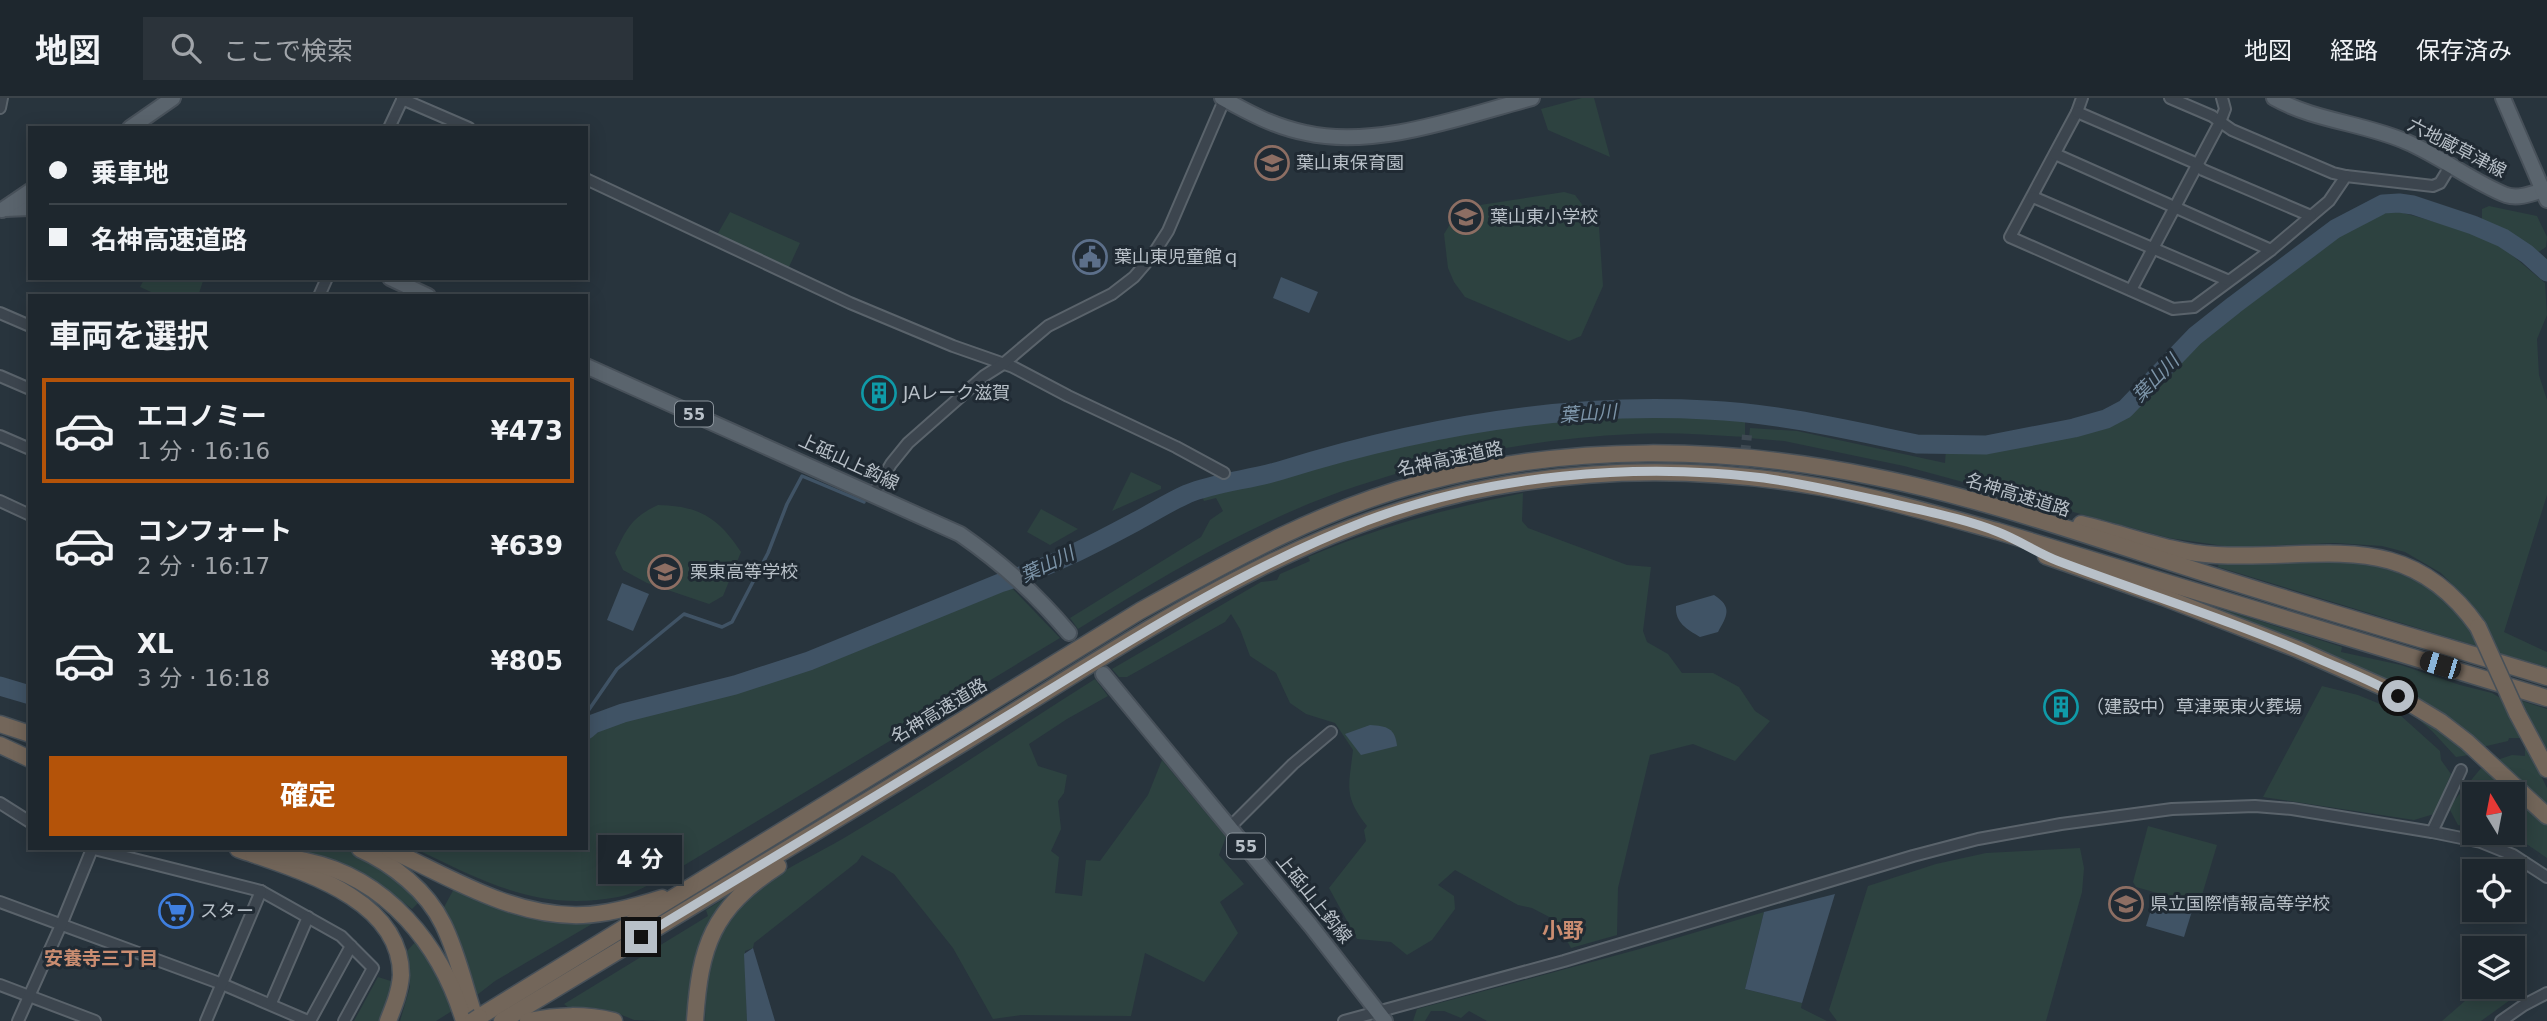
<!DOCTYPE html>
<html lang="ja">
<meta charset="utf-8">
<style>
:root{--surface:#1e272e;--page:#2b333a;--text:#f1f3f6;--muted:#a1a5aa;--line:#3c444a;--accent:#b45309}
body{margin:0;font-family:"DejaVu Sans","Noto Sans JP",sans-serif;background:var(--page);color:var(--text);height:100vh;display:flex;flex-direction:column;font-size:26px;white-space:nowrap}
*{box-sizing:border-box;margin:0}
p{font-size:23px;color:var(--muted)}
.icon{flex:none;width:38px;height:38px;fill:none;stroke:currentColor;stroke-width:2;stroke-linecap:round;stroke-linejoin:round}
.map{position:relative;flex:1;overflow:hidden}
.panel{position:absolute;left:28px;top:196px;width:560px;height:556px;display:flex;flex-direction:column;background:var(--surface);border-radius:0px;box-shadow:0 4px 18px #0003,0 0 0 2px var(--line)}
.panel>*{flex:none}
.guide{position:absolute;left:28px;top:28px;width:560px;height:154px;border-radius:0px;box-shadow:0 4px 18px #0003,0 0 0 2px var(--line);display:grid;align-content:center;height:154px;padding:0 21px;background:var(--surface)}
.needle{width:46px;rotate:350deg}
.tools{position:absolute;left:2462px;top:684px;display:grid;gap:14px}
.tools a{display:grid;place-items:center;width:63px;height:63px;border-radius:0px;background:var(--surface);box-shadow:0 4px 18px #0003,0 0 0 2px var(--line);font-size:35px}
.end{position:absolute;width:32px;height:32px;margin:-16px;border:9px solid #b8c0c8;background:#111;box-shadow:0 0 0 4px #111}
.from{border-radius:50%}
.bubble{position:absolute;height:49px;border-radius:0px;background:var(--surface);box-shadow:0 4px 18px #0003,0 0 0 2px var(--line);font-size:23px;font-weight:700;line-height:49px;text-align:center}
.car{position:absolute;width:21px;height:42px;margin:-21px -10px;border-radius:9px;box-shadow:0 0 5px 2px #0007;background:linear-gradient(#222 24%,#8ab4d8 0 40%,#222 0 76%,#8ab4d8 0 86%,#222 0)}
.guide b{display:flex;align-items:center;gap:24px;height:66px;font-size:26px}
.guide b+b{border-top:2px solid var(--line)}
.guide i{width:18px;height:18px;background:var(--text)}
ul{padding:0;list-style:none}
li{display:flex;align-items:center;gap:21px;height:105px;margin:0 14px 10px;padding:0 7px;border:4px solid transparent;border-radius:0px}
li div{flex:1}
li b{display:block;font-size:26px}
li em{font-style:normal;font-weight:700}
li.current{border-color:var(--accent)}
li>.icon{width:63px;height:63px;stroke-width:1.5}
h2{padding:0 21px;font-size:32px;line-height:84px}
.primary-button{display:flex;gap:14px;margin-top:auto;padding:14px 21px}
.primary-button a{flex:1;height:80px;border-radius:0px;background:var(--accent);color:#fff;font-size:28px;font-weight:700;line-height:80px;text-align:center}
header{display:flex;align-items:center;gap:42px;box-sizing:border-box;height:98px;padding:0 35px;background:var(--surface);border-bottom:2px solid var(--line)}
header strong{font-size:33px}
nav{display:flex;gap:38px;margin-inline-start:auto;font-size:24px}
.search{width:490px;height:63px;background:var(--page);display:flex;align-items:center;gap:18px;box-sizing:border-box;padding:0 24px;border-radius:0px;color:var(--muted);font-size:26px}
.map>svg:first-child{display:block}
.green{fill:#2d4240}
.water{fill:#405365}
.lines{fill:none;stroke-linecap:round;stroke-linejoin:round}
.stream{stroke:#405365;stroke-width:3.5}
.river{stroke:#405365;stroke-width:19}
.minor-tunnel{stroke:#3e4952;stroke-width:10;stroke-dasharray:10 5;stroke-linecap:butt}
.minor-casing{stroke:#5a636b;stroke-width:14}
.major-casing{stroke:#48515a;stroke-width:18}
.highway-casing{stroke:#475058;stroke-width:19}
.minor{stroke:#3c454e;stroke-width:10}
.major{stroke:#5a646d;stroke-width:14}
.highway{stroke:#73665a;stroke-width:16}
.highway-bridge-casing{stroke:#475058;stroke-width:19;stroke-linecap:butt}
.highway-bridge{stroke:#73665a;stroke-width:16}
.route{stroke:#b8c0c8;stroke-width:9}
.labels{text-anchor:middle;stroke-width:6;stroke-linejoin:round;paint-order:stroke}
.shield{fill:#202a33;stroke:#8a939b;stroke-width:2}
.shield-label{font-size:16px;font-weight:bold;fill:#b8c0c8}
.street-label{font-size:18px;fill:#b8c0c8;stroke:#202a33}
.poi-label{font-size:18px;fill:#b8c0c8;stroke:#202a33;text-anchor:start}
.water-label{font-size:19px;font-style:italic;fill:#7c94a8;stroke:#202a33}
.neighbourhood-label{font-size:19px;font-weight:bold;fill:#cb8d71;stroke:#202a33}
.quarter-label{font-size:21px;font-weight:bold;fill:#cb8d71;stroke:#202a33}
</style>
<header>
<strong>地図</strong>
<div class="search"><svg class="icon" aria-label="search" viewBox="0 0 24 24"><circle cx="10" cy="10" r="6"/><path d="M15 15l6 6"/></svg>ここで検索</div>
<nav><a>地図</a><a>経路</a><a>保存済み</a></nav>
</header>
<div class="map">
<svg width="2547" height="923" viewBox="0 0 2547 923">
<rect width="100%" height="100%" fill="#28343d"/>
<g class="green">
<path d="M1582 0H1594L1610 59 1548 32 1541 11Z"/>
<path d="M1564 94 1575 97 1599 129 1603 188 1581 238 1569 243 1465 199 1454 184 1448 170 1444 136 1452 123 1467 109Z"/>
<path d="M2489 108 2537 118 2547 139 2546 149 2537 155 2504 135 2482 125V111Z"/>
<path d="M2393 112 2471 134 2499 146 2545 185 2547 217 2537 241 2539 277 2547 302V397L2504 534 2547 554V569L2498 555 2476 511 2441 475 2405 454 2382 448 2335 445 2231 449 2169 440 1904 368 1784 343 1749 340 1750 330 1797 333 1945 365 1946 352 1990 350 2085 332 2113 323 2140 305 2166 273 2212 232 2318 150 2371 115Z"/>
<path d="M730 114 800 145 788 171 717 137Z"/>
<path d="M145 180H204L198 198H160L140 189Z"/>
<path d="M1664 315 1745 319V339C1708 337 1671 334 1633 336 1540 340 1446 358 1357 388 1262 419 1162 478 1078 531L1070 520 1201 439 1210 422 1223 413 1216 400 1204 403 1201 396 1272 380 1312 365 1425 338 1551 321Z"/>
<path d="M1131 374 1161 388V391L1112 413Z"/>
<path d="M1523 395 1522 423 1528 430 1627 467 1651 469 1643 533 1647 544 1668 556 1682 575H1713L1739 589 1755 613 1770 623 1735 663 1693 646 1650 657 1618 790 1617 837 1571 850 1555 822 1532 810 1518 807 1455 772 1438 787 1454 798 1455 811 1432 842 1407 857 1391 844 1357 841 1329 790 1366 743 1364 732 1367 728C1343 698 1349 688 1353 652L1335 625 1306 616 1290 605 1276 575 1250 558 1240 531 1231 516 1225 524 1127 579H1119L1112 571 1261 484 1277 482 1280 476 1310 463 1308 459C1378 429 1449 410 1523 395Z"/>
<path d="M658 407C699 408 718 419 741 454L723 498 709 506 647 485 623 472 615 455C627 430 632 419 658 407Z"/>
<path d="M1041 411 1078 431 1050 447 1027 434Z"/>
<path d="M2342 463C2404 470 2450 491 2480 549L2218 469 2219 465Z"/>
<path d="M1009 487 1060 540 668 777C653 784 635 796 618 799 538 814 485 784 416 751H586V641L615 625 808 572Z"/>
<path d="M2212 508 2342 549 2341 554 2401 567 2460 587 2492 595 2504 602 2520 640H2509L2508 643 2482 649 2469 657 2456 659 2432 633 2405 610 2392 584Z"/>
<path d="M1095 581 1108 598 1067 621 1029 646 1038 668 1067 677 1064 695 1058 703 1061 731 1051 753 1059 759 1055 795 1082 798 1086 762 1100 763 1148 697 1162 662 1226 739 1219 757 1244 786 1220 804 1238 835 1204 884 1145 855 1131 918 1021 917 993 921 953 850 894 776 862 757 857 764 754 845 753 850 745 853 747 923H705C707 882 706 847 735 813 764 778 805 763 844 740 929 690 1011 634 1095 581Z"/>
<path d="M2322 588 2358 597 2385 608 2400 617 2440 653 2441 662 2451 676 2434 716 2414 722 2263 699Z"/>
<path d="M2519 602 2547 611V652L2542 650Z"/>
<path d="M2525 645 2547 690V709L2497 662 2512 657 2525 658Z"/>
<path d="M2482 669 2512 696H2474V730L2458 727 2450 712 2453 704Z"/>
<path d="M2513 698 2547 727V760L2528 747 2493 735H2513Z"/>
<path d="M2148 728 2217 747 2199 807 2136 789 2133 784Z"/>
<path d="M2080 750 2084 770 2082 794 2046 923H1837L1829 912 1868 788 1936 766 1986 755Z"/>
<path d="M300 751H354L372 760 420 803 412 811C378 783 341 766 300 751Z"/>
<path d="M456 787 597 823 495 883 477 897 460 849 443 811Z"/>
<path d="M730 797 690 923C677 923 645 923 634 922 612 912 594 907 569 910L564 906 708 818 706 812Z"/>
<path d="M1764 814 1745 891 1802 905 1801 910 1827 923H1487L1469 913 1461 920 1444 913H1431L1425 923H1413L1417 911 1636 852Z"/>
<path d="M420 839 436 864 452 913 436 923H400L410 889 407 853Z"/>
<path d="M378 879 394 884 387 912 380 923H354Z"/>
<path d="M2481 889H2499L2510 902 2481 923H2442Z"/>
</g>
<g class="water">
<path d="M1281 179 1318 194 1309 215 1273 200Z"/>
<path d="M622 485 649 496 633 533 607 522Z"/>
<path d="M1714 497C1733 509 1727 518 1718 534L1700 539C1687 531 1675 525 1676 508Z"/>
<path d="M1370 627C1387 628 1395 630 1397 648L1361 657 1345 636Z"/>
<path d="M1835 796 1802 905 1745 891 1764 814Z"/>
<path d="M2154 802 2192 813 2184 839 2146 828Z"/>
<path d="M753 850 775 923H747L744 856Z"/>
</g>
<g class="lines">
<g class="stream">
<path d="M588 613 617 571 684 516 722 529 732 524 768 455 787 406 802 378 864 404"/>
<path d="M586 632 593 626"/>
</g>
<g class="river">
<path d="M0 588 30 597"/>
<path d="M586 632 593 626 623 615 735 587 809 563 1000 485C1048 470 1092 447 1135 424 1152 415 1169 404 1187 396 1216 384 1249 382 1279 373 1417 330 1563 304 1707 312 1777 315 1848 332 1917 346L1986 347 2074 330 2106 321 2125 311 2195 238 2234 207 2335 131 2383 106 2399 105 2413 107 2473 127 2503 140 2527 156 2547 174"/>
</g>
<path class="minor-tunnel" d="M1742 387 1747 337"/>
<g class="minor-casing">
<g id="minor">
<path d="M2082 0 2077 14 2010 139 2173 211 2194 209 2271 152 2329 103 2346 78 2433 88 2440 85 2451 67"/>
<path d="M2170 0 2212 18 2232 32 2333 75 2346 78"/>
<path d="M402 1 469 30"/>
<path d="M0 10 2 0"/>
<path d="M2077 14 2193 64 2203 72 2311 118"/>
<path d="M389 30 403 0"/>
<path d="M2055 56 2271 152"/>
<path d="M586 81 850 205 953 248 1013 269 1068 298 1176 349 1224 375"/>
<path d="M2033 99 2227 182"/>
<path d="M2131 192 2220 24 2225 11 2222 0"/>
<path d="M319 198 327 180"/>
<path d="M0 215 30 228"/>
<path d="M0 278 30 291"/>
<path d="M0 338 30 351"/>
<path d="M873 397 891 366 908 345 984 278 1003 266 1048 228 1112 196 1134 179 1152 158 1168 133 1225 0"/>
<path d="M0 403 30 417"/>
<path d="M0 705 30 724"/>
<path d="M1230 729 1293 666 1331 634"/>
<path d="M2432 734 2461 672"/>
<path d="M94 751 261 793 341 838 373 870 344 923"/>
<path d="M0 804 222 886 308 923"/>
<path d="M0 887 95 923"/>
<path d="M271 905 308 819"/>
<path d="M18 923 61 827 92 751"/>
<path d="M206 923 261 793"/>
<path d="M310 923 351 848"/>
<path d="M1344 923 1564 863 1913 758 1978 741 2061 726 2172 711 2255 708 2292 711 2432 734 2481 744 2513 757 2547 779"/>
<path d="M2501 923 2524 907 2547 895"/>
</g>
</g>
<g class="major-casing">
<g id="major">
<path d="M1222 0C1249 15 1275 29 1306 35 1377 51 1464 18 1532 0"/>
<path d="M2274 0C2315 23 2364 25 2407 44 2440 58 2473 84 2506 97 2518 101 2531 96 2543 92"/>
<path d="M2503 0 2547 102"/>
<path d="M130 30 173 0"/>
<path d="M5 111 30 110"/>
<path d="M2 112 30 93"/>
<path d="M390 180 428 198"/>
<path d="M586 268 960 436C1003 466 1035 495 1069 535"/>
<path d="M1103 576 1311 828 1385 923"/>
</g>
</g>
<g class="highway-casing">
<g id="highway">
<path d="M2081 426C2125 436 2171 455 2216 457 2321 463 2406 427 2478 529"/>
<path d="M2046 458 2163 499 2297 551 2383 589 2441 624 2467 644 2547 718"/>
<path d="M2517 615 2547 671"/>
<path d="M0 626 30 636"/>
<path d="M0 647 30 661"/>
<path d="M238 751C297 772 401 799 401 877 400 893 394 908 388 923"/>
<path d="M360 751C393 766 427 793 443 826 458 856 465 891 476 923"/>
<path d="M389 751C449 779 514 820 583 817 609 816 637 808 662 800"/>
<path d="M253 756C270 758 289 759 306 763 387 780 441 847 464 923"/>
<path d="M479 919 1140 513C1230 463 1322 411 1422 385 1570 345 1726 348 1875 379 1986 401 2094 440 2201 474 2316 511 2432 544 2547 579"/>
<path d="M502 923C657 829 813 736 968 642 1134 541 1298 424 1493 389 1601 369 1713 370 1821 389 1881 400 1939 417 1997 433L2547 600"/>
<path d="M528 923C558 917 584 916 614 923"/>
<path d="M695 923C700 848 712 811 778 768"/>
</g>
</g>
<use href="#minor" class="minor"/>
<use href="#major" class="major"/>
<use href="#highway" class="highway"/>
<g class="highway-bridge-casing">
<g id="highway-bridge">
<path d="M2478 529 2517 615"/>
<path d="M473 923 479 919"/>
</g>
</g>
<use href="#highway-bridge" class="highway-bridge"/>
</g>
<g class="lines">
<path class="route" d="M641 839C768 763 894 687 1020 610 1132 541 1242 471 1366 423 1487 377 1636 364 1764 380 1805 386 1846 395 1886 404 1923 413 1963 420 1998 434 2019 442 2037 455 2058 463 2145 496 2234 523 2319 561 2346 573 2373 583 2398 598"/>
</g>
<defs>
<g id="school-ring" transform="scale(1.75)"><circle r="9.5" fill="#202a33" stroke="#8d6e63" stroke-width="1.5"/><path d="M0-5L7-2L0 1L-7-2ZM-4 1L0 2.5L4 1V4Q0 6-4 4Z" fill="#8d6e63"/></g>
<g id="civic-ring" transform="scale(1.75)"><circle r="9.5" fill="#202a33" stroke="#5c6f8a" stroke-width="1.5"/><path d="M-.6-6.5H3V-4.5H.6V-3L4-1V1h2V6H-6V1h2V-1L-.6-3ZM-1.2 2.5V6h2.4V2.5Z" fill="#5c6f8a"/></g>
<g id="building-ring" transform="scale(1.75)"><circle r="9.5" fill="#202a33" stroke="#0f9aa8" stroke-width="1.5"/><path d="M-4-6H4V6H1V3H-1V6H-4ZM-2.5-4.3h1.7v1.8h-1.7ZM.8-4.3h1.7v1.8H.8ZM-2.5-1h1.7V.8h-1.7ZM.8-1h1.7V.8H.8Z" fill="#0f9aa8"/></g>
<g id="supermarket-ring" transform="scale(1.75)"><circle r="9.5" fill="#202a33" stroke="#3f7fe0" stroke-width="1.5"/><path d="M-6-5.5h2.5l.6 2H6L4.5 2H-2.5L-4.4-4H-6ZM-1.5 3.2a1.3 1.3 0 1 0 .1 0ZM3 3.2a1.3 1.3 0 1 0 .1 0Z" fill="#3f7fe0"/></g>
</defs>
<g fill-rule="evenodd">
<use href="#school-ring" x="1272" y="65"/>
<use href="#school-ring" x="1466" y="119"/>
<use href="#civic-ring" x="1090" y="159"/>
<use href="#building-ring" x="879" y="295"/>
<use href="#school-ring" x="665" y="474"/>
<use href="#building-ring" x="2061" y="609"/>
<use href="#school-ring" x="2126" y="806"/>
<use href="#supermarket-ring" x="176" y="813"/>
</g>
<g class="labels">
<g class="shield">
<rect x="675" y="303.5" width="38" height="25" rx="5"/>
<rect x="1227" y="735.5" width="38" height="25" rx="5"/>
</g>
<g class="shield-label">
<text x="694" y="322">55</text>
<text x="1246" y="754">55</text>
</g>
<g class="street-label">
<text transform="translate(2457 50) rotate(27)" y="6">六地蔵草津線</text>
<text transform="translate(1450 361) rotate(-12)" y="6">名神高速道路</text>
<text transform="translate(849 364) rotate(25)" y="6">上砥山上鈎線</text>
<text transform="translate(2018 397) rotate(17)" y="6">名神高速道路</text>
<text transform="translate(939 613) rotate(-31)" y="6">名神高速道路</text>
<text transform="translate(1314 801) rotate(51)" y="6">上砥山上鈎線</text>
</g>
<g class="poi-label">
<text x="1296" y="71">葉山東保育園</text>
<text x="1490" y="125">葉山東小学校</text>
<text x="1114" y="165">葉山東児童館ｑ</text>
<text x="903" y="301">JAレーク滋賀</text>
<text x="690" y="480">栗東高等学校</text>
<text x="2086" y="615">（建設中）草津栗東火葬場</text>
<text x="2150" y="812">県立国際情報高等学校</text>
<text x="200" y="819">スター</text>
</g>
<g class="water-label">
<text transform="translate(2155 280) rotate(-46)" y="7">葉山川</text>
<text transform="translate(1588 315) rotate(-4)" y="7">葉山川</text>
<text transform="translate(1047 466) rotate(-26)" y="7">葉山川</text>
</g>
<g class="neighbourhood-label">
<text x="101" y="867">安養寺三丁目</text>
</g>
<g class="quarter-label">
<text x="1563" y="840">小野</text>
</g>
</g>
</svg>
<div class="tools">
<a><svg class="needle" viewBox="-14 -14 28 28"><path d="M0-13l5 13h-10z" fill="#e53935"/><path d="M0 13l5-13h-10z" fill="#a1a5aa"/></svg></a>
<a><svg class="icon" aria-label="locate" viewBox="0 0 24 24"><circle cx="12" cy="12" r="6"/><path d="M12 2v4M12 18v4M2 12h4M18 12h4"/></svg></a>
<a><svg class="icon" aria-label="layers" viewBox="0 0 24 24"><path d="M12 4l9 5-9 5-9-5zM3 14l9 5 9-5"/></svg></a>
</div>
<i class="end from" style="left:2398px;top:598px"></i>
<i class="end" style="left:641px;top:839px"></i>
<div class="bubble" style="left:598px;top:737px;width:84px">4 分</div>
<i class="car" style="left:2440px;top:567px;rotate:287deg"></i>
<div class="guide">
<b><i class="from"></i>乗車地</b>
<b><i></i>名神高速道路</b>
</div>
<section class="panel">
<h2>車両を選択</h2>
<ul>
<li class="current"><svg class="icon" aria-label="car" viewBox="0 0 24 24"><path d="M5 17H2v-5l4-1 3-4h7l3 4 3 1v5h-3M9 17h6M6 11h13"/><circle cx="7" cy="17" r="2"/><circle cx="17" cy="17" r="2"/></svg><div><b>エコノミー</b><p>1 分 · 16:16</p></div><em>¥473</em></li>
<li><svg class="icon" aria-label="car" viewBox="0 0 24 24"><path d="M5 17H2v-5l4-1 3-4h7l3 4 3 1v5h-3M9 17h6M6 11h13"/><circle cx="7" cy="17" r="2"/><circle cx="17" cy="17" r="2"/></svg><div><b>コンフォート</b><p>2 分 · 16:17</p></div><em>¥639</em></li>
<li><svg class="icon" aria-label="car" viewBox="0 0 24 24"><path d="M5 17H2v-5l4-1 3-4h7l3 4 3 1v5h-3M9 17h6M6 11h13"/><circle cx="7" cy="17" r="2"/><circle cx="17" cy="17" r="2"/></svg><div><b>XL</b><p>3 分 · 16:18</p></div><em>¥805</em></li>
</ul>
<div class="primary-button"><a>確定</a></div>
</section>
</div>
